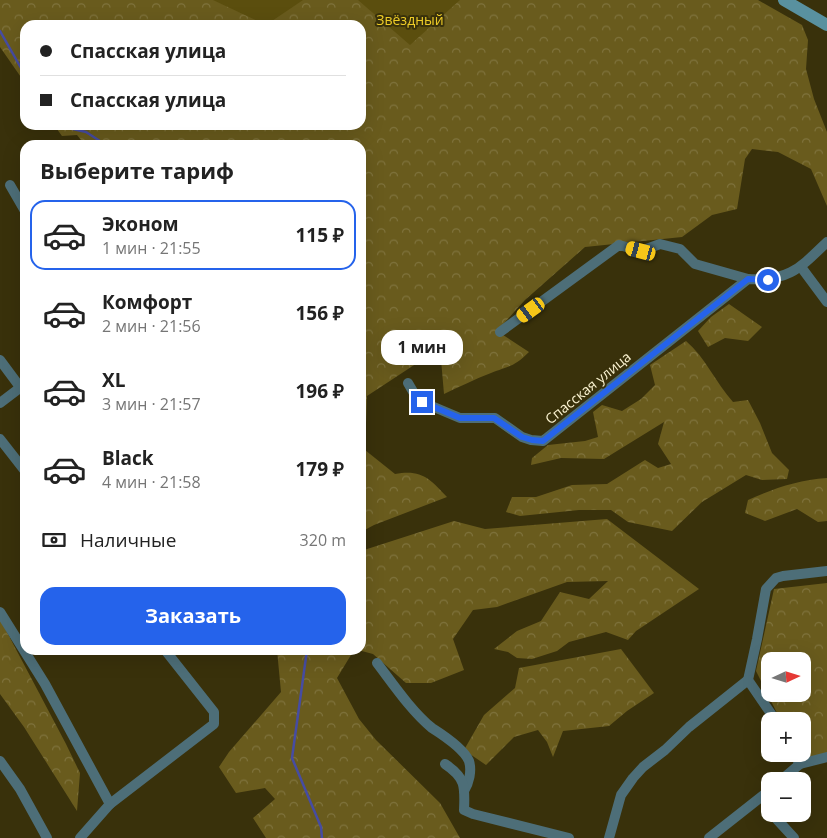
<!DOCTYPE html>
<html lang="ru">
<meta charset="utf-8">
<style>
:root{--surface:#fff;--page:#f6f6f6;--text:#222;--muted:#767676;--line:#e0e0e0;--accent:#2563eb}
body{margin:0;font-family:"Open Sans",sans-serif;background:var(--page);color:var(--text);height:100vh;display:flex;flex-direction:column;font-size:19px;white-space:nowrap}
*{box-sizing:border-box;margin:0}
p{font-size:16px;color:var(--muted)}
.icon{flex:none;width:28px;height:28px;fill:none;stroke:currentColor;stroke-width:2;stroke-linecap:round;stroke-linejoin:round}
.map{position:relative;flex:1;overflow:hidden}
.panel{position:absolute;left:20px;top:140px;width:346px;height:515px;display:flex;flex-direction:column;background:var(--surface);border-radius:15px;box-shadow:0 5px 20px #0002}
.panel>*{flex:none}
.guide{position:absolute;left:20px;top:20px;width:346px;height:110px;border-radius:15px;box-shadow:0 5px 20px #0002;display:grid;align-content:center;height:110px;padding:0 20px;background:var(--surface)}
.needle{width:32px;rotate:86deg}
.tools{position:absolute;left:761px;top:652px;display:grid;gap:10px}
.tools a{display:grid;place-items:center;width:50px;height:50px;border-radius:10px;background:var(--surface);box-shadow:0 5px 20px #0002;font-size:25px}
.end{position:absolute;width:22px;height:22px;margin:-11px;border:6px solid #2563eb;background:#fff;box-shadow:0 0 0 2px #fff}
.from{border-radius:50%}
.bubble{position:absolute;height:35px;border-radius:15px;background:var(--surface);box-shadow:0 5px 20px #0002;font-size:16px;font-weight:700;line-height:35px;text-align:center}
.car{position:absolute;width:15px;height:30px;margin:-15px -8px;border-radius:6px;box-shadow:0 0 4px 1px #0007;background:linear-gradient(#f5c518 24%,#345 0 40%,#f5c518 0 76%,#345 0 86%,#f5c518 0)}
.guide b{display:flex;align-items:center;gap:18px;height:48px;font-size:19px}
.guide b+b{border-top:1px solid var(--line)}
.guide i{width:12px;height:12px;background:var(--text)}
ul{padding:0;list-style:none}
li{display:flex;align-items:center;gap:15px;height:70px;margin:0 10px 8px;padding:0 10px;border:2px solid transparent;border-radius:15px}
li div{flex:1}
li b{display:block;font-size:19px}
li em{font-style:normal;font-weight:700}
li.active{border-color:var(--accent)}
li>.icon{width:45px;height:45px;stroke-width:1.5}
h2{padding:0 20px;font-size:22px;line-height:60px}
.pay{display:flex;align-items:center;gap:12px;height:55px;padding:0 20px;font-size:19px}
.pay p{margin-inline-start:auto}
.button{display:flex;gap:10px;margin-top:auto;padding:10px 20px}
.button a{flex:1;height:58px;border-radius:15px;background:var(--accent);color:#fff;font-size:20px;font-weight:700;line-height:58px;text-align:center}
.map>svg:first-child{display:block}
.forest{fill:url(#forest-crowns);fill-rule:evenodd}
.green{fill:#5b4e0e}
.lines{fill:none;stroke-linecap:round;stroke-linejoin:round}
.stream{stroke:#464ca2;stroke-width:2.5}
.street{stroke:#4d6e78;stroke-width:10}
.secondary{stroke:#59919f;stroke-width:12}
.route{stroke:#2563eb;stroke-width:6}
.labels{text-anchor:middle;stroke-width:4;stroke-linejoin:round;paint-order:stroke}
.park-label{font-size:14px;fill:#eecc27;stroke:#39310b}
.street-label{font-size:14px;fill:#fbf3d1;stroke:#39310b}
</style>
<div class="map">
<svg width="827" height="838" viewBox="0 0 827 838">
<defs>
<pattern id="forest-crowns" width="20" height="18" patternUnits="userSpaceOnUse" patternTransform="scale(1.25)"><rect width="20" height="18" fill="#695b1d"/><path d="M2 6a3 3 0 1 1 6 0M12 15a3 3 0 1 1 6 0" fill="none" stroke="#7f733d"/></pattern>
</defs>
<rect width="100%" height="100%" fill="#39310b"/>
<g class="forest">
<path d="M0 0H758L802 25 808 40 806 69 814 99 827 132V206L811 169 778 152 752 149 745 159 737 209 712 215 682 237 585 247 525 300 497 331 529 352C514 367 509 366 491 373 475 379 459 387 444 394L440 348 367 396 365 450 395 474C422 469 430 479 447 497L374 525 361 532V145H85L77 135 62 136 54 125H361V25H25V83L0 47Z"/>
<path d="M729 304 762 327 748 341 725 338 708 347 698 331 711 317Z"/>
<path d="M686 341C705 357 716 383 733 402L748 400 760 423 772 453 789 470 787 479 762 480 746 475 702 502 672 531 628 522 611 510H579L520 516 506 512 512 497H536L572 485 607 484 645 460 658 468 671 464 658 444 664 422 604 459 561 458 531 465 532 458 548 445 585 441 598 437 593 412 602 405 622 411 641 399 655 385 650 365Z"/>
<path d="M827 478V521L818 522 797 509 765 521 745 513 748 500C775 488 798 480 827 478Z"/>
<path d="M607 519 699 589 636 631 628 640 606 632 569 642 557 651 532 659 517 658 508 652 494 649 517 631 541 621 560 592 589 599 608 581 567 582 497 607 473 610 453 639 464 670 431 683H406L373 654 358 650H361V551L454 521 485 529Z"/>
<path d="M827 583V754L800 761 797 754H802V721H781L756 671 774 589ZM770 661H802V694H770Z"/>
<path d="M0 619 66 744 80 773 77 811 24 727 0 694Z"/>
<path d="M621 649 654 693 627 711 609 726 563 731 553 757 547 742 538 730 514 737 486 765 464 750 484 715 515 688 519 668Z"/>
<path d="M277 650H354L337 678 359 719 376 740 440 803 460 838H266L253 818 275 799 265 788 236 793 219 767 229 752 281 692Z"/>
</g>
<g class="green">
<path d="M213 0H303L266 25Z"/>
<path d="M358 0H460L410 45Z"/>
</g>
<g class="lines">
<g class="stream">
<path d="M0 31 25 75"/>
<path d="M56 125 86 132 106 145"/>
<path d="M307 650 292 758 321 827 322 838"/>
</g>
<g class="street">
<path d="M10 185 25 211"/>
<path d="M801 267 827 302"/>
<path d="M500 332 619 245 641 251 660 244 680 249 695 264 748 279"/>
<path d="M0 360 20 387"/>
<path d="M408 383 415 395 422 402 460 418H495L522 437 531 440 543 441 748 279C789 281 799 269 827 242"/>
<path d="M0 403 25 384"/>
<path d="M0 439 25 471"/>
<path d="M0 612 45 684 110 804"/>
<path d="M377 663C393 684 412 712 432 728 443 735 464 749 469 761 472 771 469 783 464 791"/>
<path d="M776 721 748 680 757 639 766 589 776 578 783 576 827 571"/>
<path d="M794 754 800 764 827 757"/>
<path d="M0 761 20 789 47 838"/>
<path d="M445 764C466 778 465 787 464 810L473 814 569 838"/>
<path d="M780 781 800 764"/>
<path d="M772 814 794 838"/>
<path d="M80 838 110 804 214 724V712L165 650"/>
<path d="M609 838 621 795 633 778 643 767 665 750 689 727 748 680"/>
<path d="M709 838 770 790"/>
</g>
<path class="secondary" d="M784 0 827 25"/>
</g>
<g class="lines">
<path class="route" d="M422 402 460 418H494L522 437 532 440 543 441 748 279 768 280"/>
</g>
<g class="labels">
<g class="park-label">
<text x="410" y="25">Звёздный</text>
</g>
<g class="street-label">
<text transform="translate(588 388) rotate(-39)" y="5">Спасская улица</text>
</g>
</g>
</svg>
<div class="tools">
<a><svg class="needle" viewBox="-14 -14 28 28"><path d="M0-13l5 13h-10z" fill="#e53935"/><path d="M0 13l5-13h-10z" fill="#767676"/></svg></a>
<a>+</a>
<a>−</a>
</div>
<i class="end from" style="left:768px;top:280px"></i>
<i class="end" style="left:422px;top:402px"></i>
<div class="bubble" style="left:381px;top:330px;width:82px">1 мин</div>
<i class="car" style="left:641px;top:251px;rotate:285deg"></i>
<i class="car" style="left:531px;top:310px;rotate:234deg"></i>
<div class="guide">
<b><i class="from"></i>Спасская улица</b>
<b><i></i>Спасская улица</b>
</div>
<section class="panel">
<h2>Выберите тариф</h2>
<ul>
<li class="active"><svg class="icon" aria-label="car" viewBox="0 0 24 24"><path d="M5 17H2v-5l4-1 3-4h7l3 4 3 1v5h-3M9 17h6M6 11h13"/><circle cx="7" cy="17" r="2"/><circle cx="17" cy="17" r="2"/></svg><div><b>Эконом</b><p>1 мин · 21:55</p></div><em>115 ₽</em></li>
<li><svg class="icon" aria-label="car" viewBox="0 0 24 24"><path d="M5 17H2v-5l4-1 3-4h7l3 4 3 1v5h-3M9 17h6M6 11h13"/><circle cx="7" cy="17" r="2"/><circle cx="17" cy="17" r="2"/></svg><div><b>Комфорт</b><p>2 мин · 21:56</p></div><em>156 ₽</em></li>
<li><svg class="icon" aria-label="car" viewBox="0 0 24 24"><path d="M5 17H2v-5l4-1 3-4h7l3 4 3 1v5h-3M9 17h6M6 11h13"/><circle cx="7" cy="17" r="2"/><circle cx="17" cy="17" r="2"/></svg><div><b>XL</b><p>3 мин · 21:57</p></div><em>196 ₽</em></li>
<li><svg class="icon" aria-label="car" viewBox="0 0 24 24"><path d="M5 17H2v-5l4-1 3-4h7l3 4 3 1v5h-3M9 17h6M6 11h13"/><circle cx="7" cy="17" r="2"/><circle cx="17" cy="17" r="2"/></svg><div><b>Black</b><p>4 мин · 21:58</p></div><em>179 ₽</em></li>
</ul>
<div class="pay"><svg class="icon" aria-label="cash" viewBox="0 0 24 24"><path d="M3 7h18v10H3z"/><circle cx="12" cy="12" r="2"/></svg>Наличные<p>320 m</p></div>
<div class="button"><a>Заказать</a></div>
</section>
</div>
